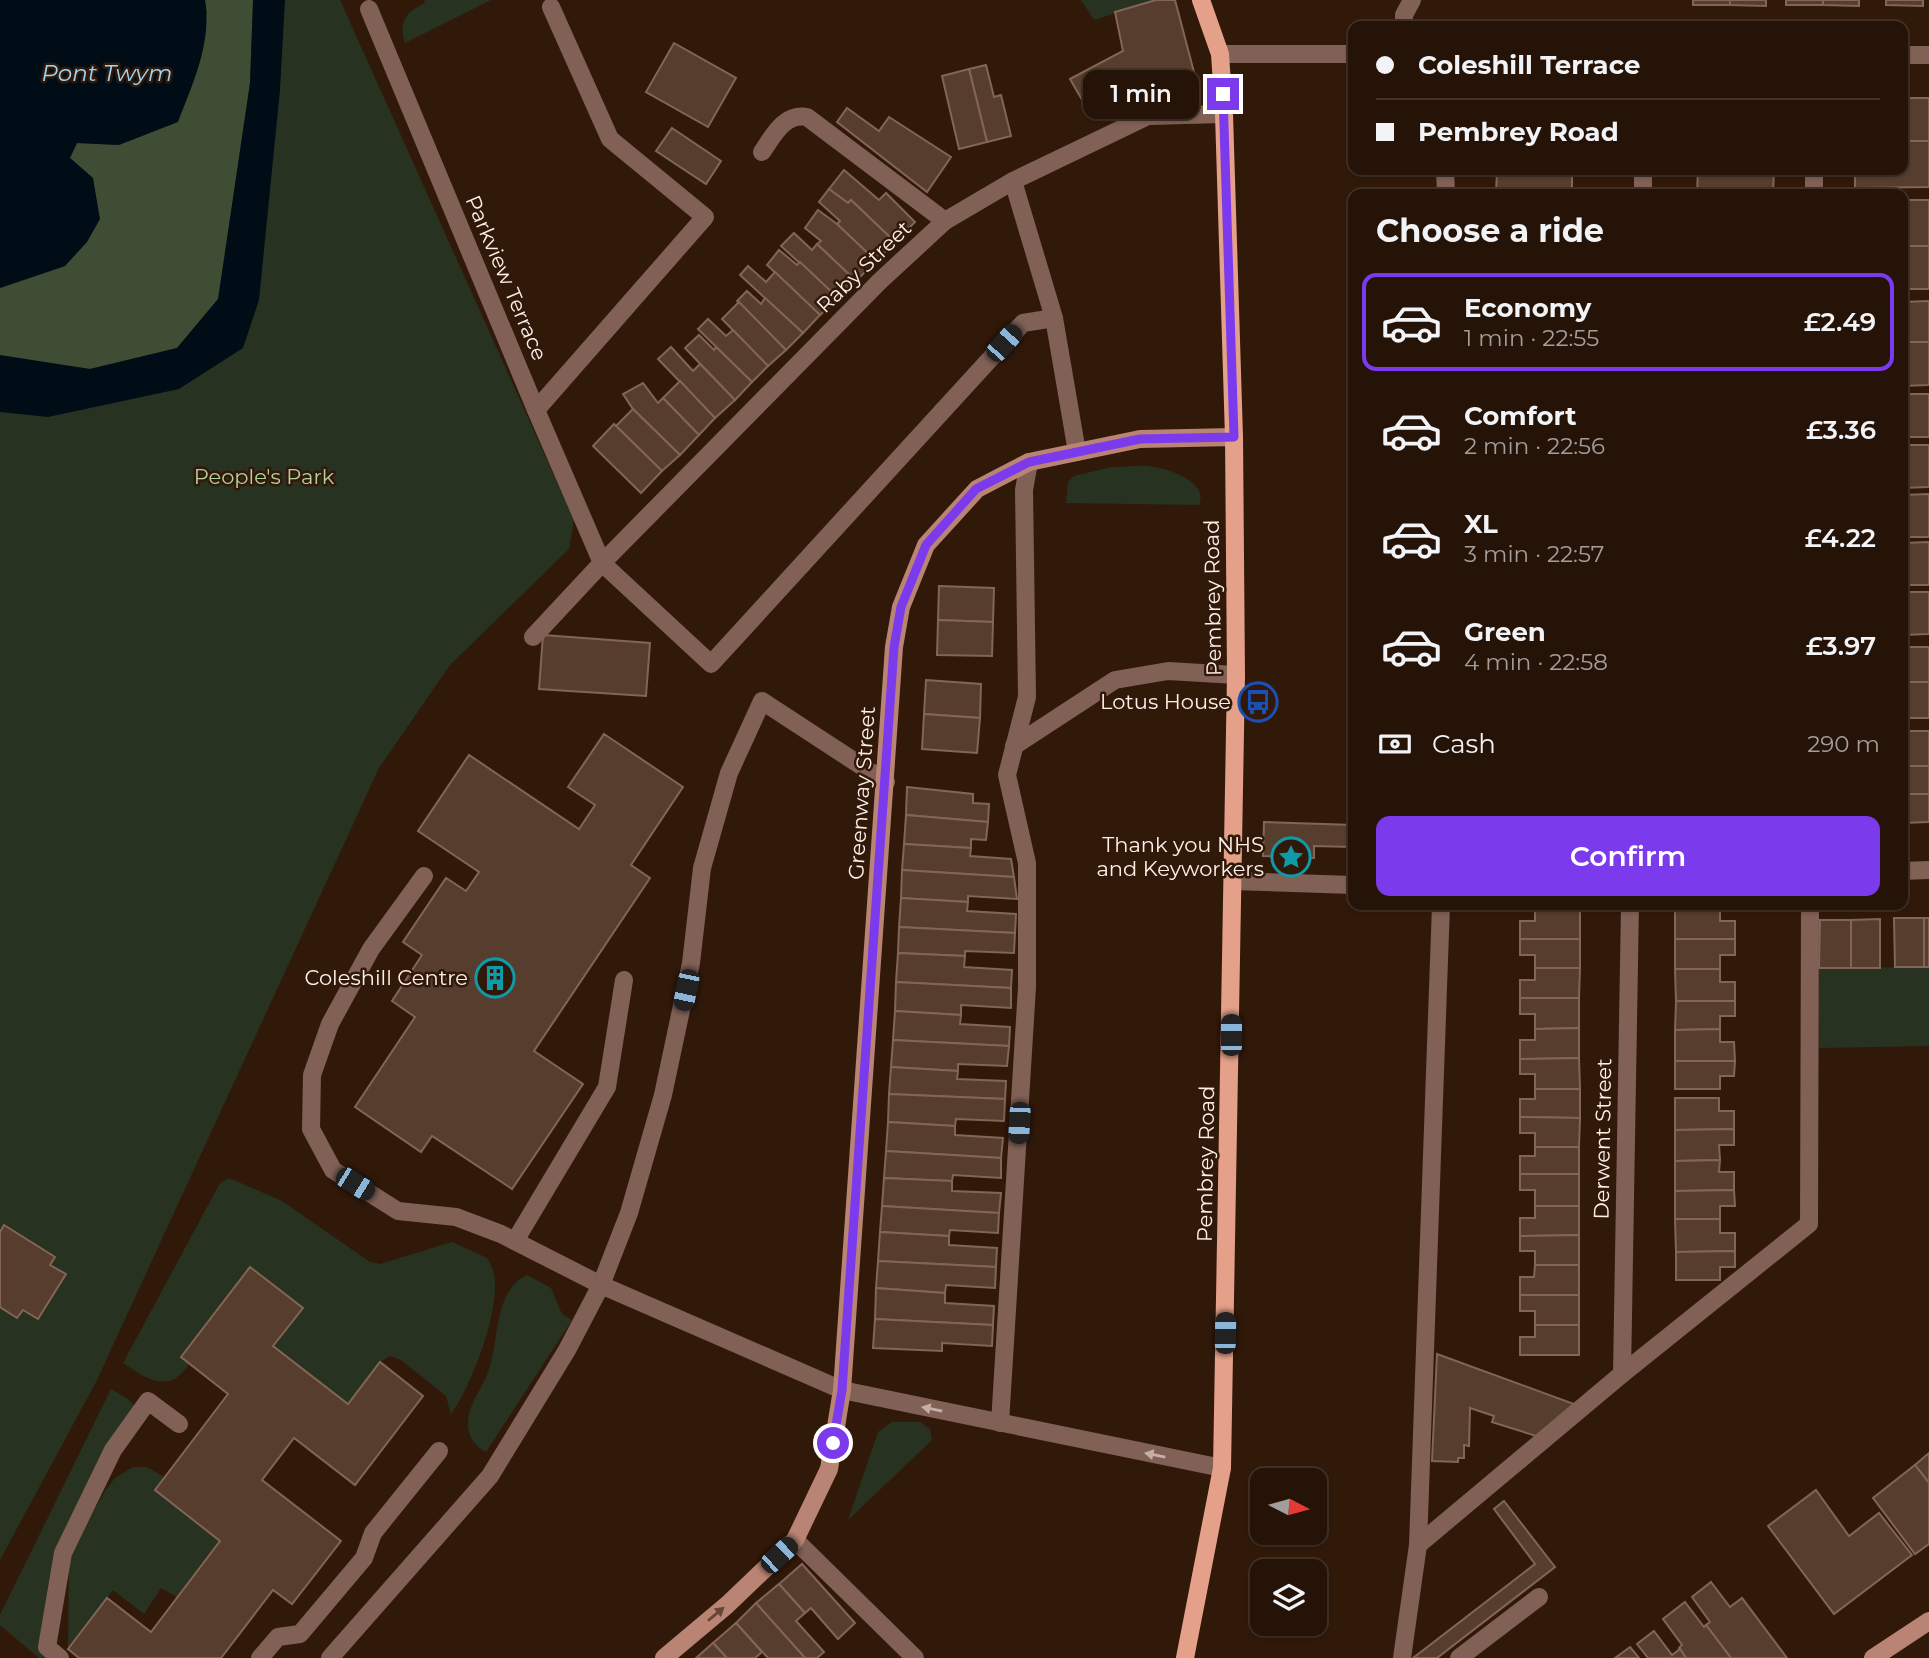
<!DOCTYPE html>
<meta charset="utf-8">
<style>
:root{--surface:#251308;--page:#312016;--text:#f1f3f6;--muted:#a39e9c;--line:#423229;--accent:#7c3aed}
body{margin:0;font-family:Montserrat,sans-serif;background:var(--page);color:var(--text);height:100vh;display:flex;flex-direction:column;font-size:26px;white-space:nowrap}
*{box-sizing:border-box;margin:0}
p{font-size:23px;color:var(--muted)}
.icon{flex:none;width:38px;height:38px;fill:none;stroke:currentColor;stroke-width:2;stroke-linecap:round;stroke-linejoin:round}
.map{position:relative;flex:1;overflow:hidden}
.panel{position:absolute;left:1348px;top:189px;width:560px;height:721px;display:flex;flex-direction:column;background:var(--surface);border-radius:14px;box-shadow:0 2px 5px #0004,0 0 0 2px var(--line)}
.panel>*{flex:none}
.hud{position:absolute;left:1348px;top:21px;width:560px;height:154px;border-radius:14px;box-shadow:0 2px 5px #0004,0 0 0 2px var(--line);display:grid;align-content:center;height:154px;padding:0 28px;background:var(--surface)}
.needle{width:46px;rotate:96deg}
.tools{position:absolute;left:1250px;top:1468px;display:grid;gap:14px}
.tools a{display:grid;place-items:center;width:77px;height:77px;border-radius:14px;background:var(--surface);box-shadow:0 2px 5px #0004,0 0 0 2px var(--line);font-size:35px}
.end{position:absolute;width:32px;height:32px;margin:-16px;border:9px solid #7c3aed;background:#fff;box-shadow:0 0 0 4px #fff}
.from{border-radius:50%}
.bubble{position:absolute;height:49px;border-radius:14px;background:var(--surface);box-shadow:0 2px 5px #0004,0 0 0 2px var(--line);font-size:23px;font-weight:600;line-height:49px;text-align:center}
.car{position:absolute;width:21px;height:42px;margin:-21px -10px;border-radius:9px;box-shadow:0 0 5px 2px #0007;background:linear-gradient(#222 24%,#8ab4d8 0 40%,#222 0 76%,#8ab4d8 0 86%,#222 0)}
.hud b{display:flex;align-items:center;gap:24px;height:66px;font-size:26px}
.hud b+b{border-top:2px solid var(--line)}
.hud i{width:18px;height:18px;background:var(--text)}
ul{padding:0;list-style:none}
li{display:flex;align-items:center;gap:21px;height:98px;margin:0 14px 10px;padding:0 14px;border:4px solid transparent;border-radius:14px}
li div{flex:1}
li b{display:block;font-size:26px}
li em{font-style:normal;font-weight:600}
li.on{border-color:var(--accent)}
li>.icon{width:63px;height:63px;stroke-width:1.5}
h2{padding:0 28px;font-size:32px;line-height:84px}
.pay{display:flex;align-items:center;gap:18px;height:77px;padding:0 28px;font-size:26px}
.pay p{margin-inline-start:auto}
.action{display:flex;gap:14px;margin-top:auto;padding:14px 28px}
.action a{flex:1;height:80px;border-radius:14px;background:var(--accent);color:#fff;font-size:28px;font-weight:600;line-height:80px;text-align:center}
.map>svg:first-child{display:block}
.green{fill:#283221}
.forest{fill:#3f4d34}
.water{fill:#000d17}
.building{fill:#573d2d;stroke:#826555;stroke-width:2}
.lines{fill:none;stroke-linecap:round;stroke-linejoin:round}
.lane{stroke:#816055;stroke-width:18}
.street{stroke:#816055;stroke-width:18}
.secondary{stroke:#b98473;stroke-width:18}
.primary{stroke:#e4a089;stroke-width:18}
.oneway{fill:#c6afa6}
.oneway2{fill:#674434}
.route{stroke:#7c3aed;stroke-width:9}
.labels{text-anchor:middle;stroke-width:5;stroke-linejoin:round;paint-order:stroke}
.street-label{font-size:21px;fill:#fef0e9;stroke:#31190a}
.park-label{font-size:21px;fill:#b4d09f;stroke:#31190a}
.poi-label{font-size:21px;fill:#fef0e9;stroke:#31190a;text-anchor:end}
.water-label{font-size:23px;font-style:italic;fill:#9bd6f4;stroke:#31190a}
</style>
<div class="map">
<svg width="1929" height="1658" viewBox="0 0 1929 1658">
<rect width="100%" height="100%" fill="#31190a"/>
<g class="green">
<path d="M0 0H340L574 520 569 549 450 665 379 768 96 1382 0 1560Z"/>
<path d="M424 0H491L405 43C398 22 406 12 425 3Z"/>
<path d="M1081 0H1156L1094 20Z"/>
<path d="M1111 467C1125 467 1141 464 1155 467 1172 470 1209 483 1199 505L1066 503 1068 482 1074 476Z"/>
<path d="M1929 967V1046L1819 1048V968Z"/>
<path d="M229 1178 282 1201 370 1262 380 1264 452 1242 487 1258C489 1262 493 1268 494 1273 501 1309 472 1385 451 1414L446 1396 401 1360 390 1356 380 1362 348 1404 273 1346 303 1308 251 1267 181 1357 189 1364C169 1395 147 1379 123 1363L220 1183Z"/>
<path d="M527 1275 551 1288 562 1314 572 1320 486 1452C474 1446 467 1436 468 1422 469 1403 482 1389 488 1372 500 1342 492 1292 527 1275Z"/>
<path d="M111 1389 128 1399 137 1409 58 1553 54 1658H39L0 1625V1615Z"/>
<path d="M892 1422H920L930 1429 932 1440 848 1520 878 1432Z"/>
<path d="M133 1467H146L165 1477 155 1490 220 1541 177 1597 161 1588 144 1614 113 1590 68 1649 69 1559 76 1543 105 1491 115 1478Z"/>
</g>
<path class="forest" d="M205 0H253V5L250 83 219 298 177 348 90 369 3 357 0 355V288L65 266 93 178 70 158 77 143 119 145 207 13Z"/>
<g class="water">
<path d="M0 0H205C212 43 193 83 178 122L119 145 77 143 70 158 93 178 100 219 87 242 65 266 0 288Z"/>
<path d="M253 0H285L280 90 259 300 243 348 179 389 48 417 0 412V355L90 369 177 348 218 299 250 83Z"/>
</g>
<g class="building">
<path d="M1156 0H1175L1195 76 1150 90 1093 119 1070 79 1123 51 1115 12Z"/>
<rect x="1693" y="0" width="37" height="5"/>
<path d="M1730 0H1766V6L1730 5Z"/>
<rect x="1786" y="0" width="37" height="5"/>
<path d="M1823 0H1859V6L1823 5Z"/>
<path d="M1886 0H1923V6L1886 5Z"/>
<path d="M674 43 736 78 708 127 646 92Z"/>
<path d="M986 65 994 97 1001 95 1011 136 987 142 969 69Z"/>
<path d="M969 69 987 142 959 149 942 76Z"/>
<rect x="1902" y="98" width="27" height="43"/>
<path d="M847 108 879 131 889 117 951 157 927 192 837 122Z"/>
<path d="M672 128 721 161 706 184 656 151Z"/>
<path d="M1902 141H1929V187L1855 188V170H1902Z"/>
<path d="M844 170 879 200 886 193 915 222 895 242 851 200 848 203 829 189Z"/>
<path d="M1497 170H1572V194H1496Z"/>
<path d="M1698 170H1774L1773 194H1697Z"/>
<path d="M829 189 848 203 851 200 895 242 876 261 837 224 840 221 819 202Z"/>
<rect x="1902" y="200" width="27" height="46"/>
<path d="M818 210 837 224 876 261 856 281 817 244 821 241 805 228Z"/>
<path d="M794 233 812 250 817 244 856 281 838 298 781 246Z"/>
<rect x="1902" y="246" width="27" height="43"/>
<path d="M779 250 797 265 800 262 838 298 820 315 767 265Z"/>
<path d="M748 266 766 282 775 272 820 315 803 333 740 275Z"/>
<path d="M747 291 761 304 765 298 803 333 786 350 737 301Z"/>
<path d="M1929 301V342H1902V302Z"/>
<path d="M739 302 786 350 768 366 722 319Z"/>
<path d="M708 319 726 336 733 330 768 366 752 382 698 329Z"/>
<path d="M699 335 714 350 716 347 752 382 735 400 685 348Z"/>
<path d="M1902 342H1929V385L1902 386Z"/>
<path d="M671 347 693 371 700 364 735 400 715 418 658 359Z"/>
<path d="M680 381 715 418 699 435 663 398Z"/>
<path d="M643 383 658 403 663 398 699 435 680 455 633 409 623 394Z"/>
<rect x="1902" y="394" width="27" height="43"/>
<path d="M633 409 680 455 662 471 616 426Z"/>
<path d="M614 424 662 471 641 493 593 446Z"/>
<path d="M1902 445H1929V487L1902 488Z"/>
<path d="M1929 494V537H1902V495Z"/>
<path d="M1929 542V585H1902V543Z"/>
<path d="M939 586 994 588 993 622 938 620Z"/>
<path d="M1902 592H1929V634L1902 635Z"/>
<path d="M938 620 993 622 992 656 937 655Z"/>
<path d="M543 635 650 643 646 696 539 689Z"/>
<rect x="1902" y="647" width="27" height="35"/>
<path d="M926 680 981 684 980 718 924 714Z"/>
<rect x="1902" y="682" width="27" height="36"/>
<path d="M924 714 980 718 977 753 922 749Z"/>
<rect x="1902" y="731" width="27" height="35"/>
<path d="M604 734 683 787 631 865 650 878 534 1051 583 1084 512 1189 432 1136 421 1152 355 1107 415 1017 392 1001 422 955 403 942 446 878 466 891 479 872 418 831 469 755 579 829 595 805 568 787Z"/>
<rect x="1902" y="766" width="27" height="28"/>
<path d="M907 787 973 794V803L989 804 988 822 906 815Z"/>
<path d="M1902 794H1929V822L1902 823Z"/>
<path d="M906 815 988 822 986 840 971 839V848L904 844Z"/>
<path d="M1264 822 1353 825V847L1314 846V858L1263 856Z"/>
<path d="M904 844 971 848 970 856 1011 859 1014 877 902 870Z"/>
<path d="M902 870 1014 877 1017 899 968 896V902L901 898Z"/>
<path d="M901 898 968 902 967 911 1016 914 1015 933 899 927Z"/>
<path d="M1535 910H1580V939H1520V921H1535Z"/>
<path d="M1675 910H1720V921H1735V939H1675Z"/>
<path d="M1894 918H1924V967H1895Z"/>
<rect x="1924" y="918" width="5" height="49"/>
<path d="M1880 919V968H1851V920Z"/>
<path d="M1820 920H1851V968H1819Z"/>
<path d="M899 927 1015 933 1014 953 965 951V956L898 953Z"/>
<path d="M1520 939H1580V968H1535V955H1520Z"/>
<path d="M1675 939H1735V955H1720V969H1675Z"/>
<path d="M898 953 965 956 964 967 1012 970 1011 988 896 982Z"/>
<path d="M1535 968H1580L1579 998H1520V980H1535Z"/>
<path d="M1675 969H1720V982H1735V1001H1676Z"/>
<path d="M896 982 1011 988V1008L961 1005V1015L895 1011Z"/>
<path d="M1520 998H1579V1028L1535 1029V1014H1520Z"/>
<path d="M1676 1001H1735V1016H1720V1029L1675 1030Z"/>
<path d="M895 1011 961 1015 960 1024 1010 1027 1009 1046 893 1040Z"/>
<path d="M1579 1028V1058L1520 1059V1040H1535V1029Z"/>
<path d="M1720 1029V1042H1734L1735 1061H1675V1030Z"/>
<path d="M893 1040 1009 1046 1007 1066 958 1064V1071L891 1067Z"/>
<path d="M1579 1058 1580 1089H1535V1074H1520V1059Z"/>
<path d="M1675 1061H1735L1734 1076H1720V1089H1675Z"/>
<path d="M891 1067 958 1071 957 1079 1006 1081 1005 1099 889 1094Z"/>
<path d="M1535 1089H1580V1118L1520 1117V1099H1535Z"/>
<path d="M889 1094 1005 1099 1004 1121 956 1119 955 1126 888 1122Z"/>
<path d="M1675 1098H1719V1111H1734V1129L1675 1130Z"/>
<path d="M1520 1117 1580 1118 1579 1147H1535V1133H1520Z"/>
<path d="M888 1122 955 1126V1135L1003 1138 1001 1158 886 1151Z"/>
<path d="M1734 1129V1145H1719L1720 1160 1675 1161V1130Z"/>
<path d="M1535 1147H1579V1174H1520V1156H1535Z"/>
<path d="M886 1151 1001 1158V1178L953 1175 952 1181 884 1178Z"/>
<path d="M1720 1160 1719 1172H1734V1190L1675 1191V1161Z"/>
<path d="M1520 1174H1579V1206H1535V1190H1520Z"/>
<path d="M884 1178 952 1181V1191L1001 1193 999 1213 882 1206Z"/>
<path d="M1734 1190 1735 1206H1720V1219H1675V1191Z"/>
<path d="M882 1206 999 1213 998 1233 950 1230 949 1236 880 1232Z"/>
<path d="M1535 1206H1579V1235L1520 1236V1218H1535Z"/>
<path d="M1675 1219H1720V1233H1735V1251L1676 1252Z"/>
<path d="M4 1225 55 1257 50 1265 66 1274 38 1319 23 1310 17 1318 0 1307V1232Z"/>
<path d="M880 1232 949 1236V1245L997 1248 996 1267 878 1261Z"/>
<path d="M1579 1235V1265H1535V1251H1520V1236Z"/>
<path d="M1735 1251V1267H1720V1280H1676V1252Z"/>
<path d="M878 1261 996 1267 995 1288 946 1285 945 1293 876 1288Z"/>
<path d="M1535 1265H1579V1295H1520V1277H1534Z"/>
<path d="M250 1267 303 1308 273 1346 348 1404 380 1362 423 1396 355 1485 294 1438 262 1480 341 1541 292 1604 273 1590 221 1658H79L68 1649 107 1598 151 1632 220 1541 155 1490 228 1394 181 1357Z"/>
<path d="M876 1288 945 1293V1303L994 1306 993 1325 875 1319Z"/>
<path d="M1520 1295H1579V1325H1535V1311H1520Z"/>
<path d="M875 1319 993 1325 992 1346 942 1343V1351L873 1348Z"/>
<path d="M1535 1325H1579V1355H1520V1337H1535Z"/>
<path d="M1437 1354 1574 1404 1536 1436 1492 1422 1494 1416 1470 1408 1469 1446 1464 1445V1458H1458V1462L1432 1461Z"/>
<path d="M1929 1453V1483L1915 1465Z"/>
<path d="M1915 1465 1929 1483V1544L1915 1554 1873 1498Z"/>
<path d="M1816 1490 1849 1536 1879 1513 1912 1555 1834 1614 1768 1526Z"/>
<path d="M1504 1501 1555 1567 1437 1658H1413L1535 1564 1494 1509Z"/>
<path d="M802 1564 855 1623 838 1639 811 1608 805 1613 779 1584Z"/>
<path d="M1711 1582 1730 1607 1742 1598 1787 1658H1731L1706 1625 1710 1622 1692 1597Z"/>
<path d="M779 1584 805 1613 796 1621 824 1652 817 1658H805L756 1603Z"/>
<path d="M1685 1602 1704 1627 1706 1625 1731 1658H1686L1679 1648 1682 1645 1663 1619Z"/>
<path d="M756 1603 805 1658H768L736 1623Z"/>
<path d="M736 1623 762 1652 755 1658H727L713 1643Z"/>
<path d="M1654 1631 1672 1655 1680 1649 1686 1658H1648L1637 1644Z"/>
<path d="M713 1643 727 1658H696Z"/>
<path d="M1630 1647 1639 1658H1615Z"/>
</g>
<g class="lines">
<g class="lane">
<path d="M1404 26V15L1412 0"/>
<path d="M762 152C773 136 784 113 807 117L945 221"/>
<path d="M1445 170 1446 194"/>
<path d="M1013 181 1054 318 1077 452"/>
<path d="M1814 194V170"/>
<path d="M536 410 705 217 610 139 551 7"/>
<path d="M533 637 602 563 711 664 1023 323 1054 318"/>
<path d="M1014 746 1115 680 1168 671 1236 675"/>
<path d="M424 876 371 949 330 1024 312 1075 311 1129 333 1170 398 1211 456 1217 501 1234 601 1285"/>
<path d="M515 1241 607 1087 624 980"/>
<path d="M1000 1423 1027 987V863L1007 775 1027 697 1024 490 1029 462"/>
<path d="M795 1540 915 1658"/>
<path d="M1418 1545 1622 1374 1809 1224 1810 905"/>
<path d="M60 1658 47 1647 63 1553 113 1450 148 1401 179 1424"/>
<path d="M260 1658 278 1637 300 1634 364 1558 373 1533 439 1451"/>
<path d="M330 1658 490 1476 567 1350 601 1285 629 1213 663 1095 691 963 702 868 729 773 762 701 886 782"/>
<path d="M1402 1658 1418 1545 1441 905"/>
<path d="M1459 1658 1539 1597"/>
</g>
<g class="street">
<path d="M369 9 536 410 602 563 880 281 945 221 1013 181 1148 116 1224 114"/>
<path d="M1220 54H1353"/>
<path d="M1902 55H1929"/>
<path d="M1643 194V170"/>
<path d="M1902 871 1929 870"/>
<path d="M1233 881 1353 885"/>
<path d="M601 1285 842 1390 1222 1468"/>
<path d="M1622 1374 1630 905"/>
</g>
<g class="secondary">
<path d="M664 1658 727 1605 795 1540 829 1469 842 1390 894 647 901 607 926 545 977 489 1029 462 1140 439 1234 437"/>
<path d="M1873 1658 1929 1621"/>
</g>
<path class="primary" d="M1185 1658 1222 1468 1236 675 1234 437 1224 114 1220 54 1201 0"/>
</g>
<defs><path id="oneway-solid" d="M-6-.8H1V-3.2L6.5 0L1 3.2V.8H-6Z" transform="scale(1.75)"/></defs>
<g class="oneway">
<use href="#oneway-solid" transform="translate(932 1409) rotate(-168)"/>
<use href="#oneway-solid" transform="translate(1155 1455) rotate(-168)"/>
</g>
<use class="oneway2" href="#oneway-solid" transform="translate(716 1614) rotate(-40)"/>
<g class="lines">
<path class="route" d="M833 1443 842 1390 894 647 901 607 926 545 976 489 1029 462 1140 439 1234 437 1223 94"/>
</g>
<defs>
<g id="bus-ring" transform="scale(2.0125)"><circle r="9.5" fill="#31190a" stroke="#1a4fb4" stroke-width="1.5"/><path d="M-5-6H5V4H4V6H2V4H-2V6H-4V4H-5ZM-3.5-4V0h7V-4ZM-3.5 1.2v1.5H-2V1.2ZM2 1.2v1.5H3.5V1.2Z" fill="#1a4fb4"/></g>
<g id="sight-ring" transform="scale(2.0125)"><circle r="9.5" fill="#31190a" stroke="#0f9aa8" stroke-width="1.5"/><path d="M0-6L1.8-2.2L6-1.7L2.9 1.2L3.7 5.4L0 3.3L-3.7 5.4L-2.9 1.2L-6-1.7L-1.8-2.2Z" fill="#0f9aa8"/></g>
<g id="building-ring" transform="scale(2.0125)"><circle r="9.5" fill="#31190a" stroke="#0f9aa8" stroke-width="1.5"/><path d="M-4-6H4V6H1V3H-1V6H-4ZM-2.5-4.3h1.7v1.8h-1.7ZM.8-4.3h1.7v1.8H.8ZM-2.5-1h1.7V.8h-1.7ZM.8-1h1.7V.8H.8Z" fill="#0f9aa8"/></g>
</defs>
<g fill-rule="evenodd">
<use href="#bus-ring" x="1258" y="702"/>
<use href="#sight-ring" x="1291" y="857"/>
<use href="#building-ring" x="495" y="978"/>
</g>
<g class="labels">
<g class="street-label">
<text transform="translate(864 267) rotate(-44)" y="7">Raby Street</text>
<text transform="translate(506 278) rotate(67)" y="7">Parkview Terrace</text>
<text transform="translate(1213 598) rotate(-91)" y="7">Pembrey Road</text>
<text transform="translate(862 793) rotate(-86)" y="7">Greenway Street</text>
<text transform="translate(1603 1139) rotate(-89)" y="7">Derwent Street</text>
<text transform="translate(1206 1164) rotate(-89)" y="7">Pembrey Road</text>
</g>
<g class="park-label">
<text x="264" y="484">People's Park</text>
</g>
<g class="poi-label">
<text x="1231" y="709">Lotus House</text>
<text x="1264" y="852">Thank you NHS<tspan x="1264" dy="24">and Keyworkers</tspan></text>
<text x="468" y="985">Coleshill Centre</text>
</g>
<g class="water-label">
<text x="107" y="81">Pont Twym</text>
</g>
</g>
</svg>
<div class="tools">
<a><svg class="needle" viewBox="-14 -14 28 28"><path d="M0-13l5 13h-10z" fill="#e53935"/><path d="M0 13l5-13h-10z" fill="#a39e9c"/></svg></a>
<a><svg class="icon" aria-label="layers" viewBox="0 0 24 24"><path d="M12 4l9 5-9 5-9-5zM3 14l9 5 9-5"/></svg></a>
</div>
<i class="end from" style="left:833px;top:1443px"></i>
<i class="end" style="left:1223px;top:94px"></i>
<div class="bubble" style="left:1083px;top:70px;width:116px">1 min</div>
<i class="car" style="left:1004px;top:343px;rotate:42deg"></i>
<i class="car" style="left:686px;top:990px;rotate:192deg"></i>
<i class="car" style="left:1231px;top:1035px;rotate:0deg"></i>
<i class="car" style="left:1019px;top:1123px;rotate:183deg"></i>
<i class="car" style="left:355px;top:1184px;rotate:122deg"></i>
<i class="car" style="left:1225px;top:1333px;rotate:1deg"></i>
<i class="car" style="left:779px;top:1555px;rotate:47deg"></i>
<div class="hud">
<b><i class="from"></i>Coleshill Terrace</b>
<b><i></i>Pembrey Road</b>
</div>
<section class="panel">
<h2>Choose a ride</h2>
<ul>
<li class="on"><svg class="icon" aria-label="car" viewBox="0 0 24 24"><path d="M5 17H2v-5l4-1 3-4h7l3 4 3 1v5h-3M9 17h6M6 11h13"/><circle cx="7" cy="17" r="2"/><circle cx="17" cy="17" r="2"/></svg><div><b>Economy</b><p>1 min · 22:55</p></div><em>£2.49</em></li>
<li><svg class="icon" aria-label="car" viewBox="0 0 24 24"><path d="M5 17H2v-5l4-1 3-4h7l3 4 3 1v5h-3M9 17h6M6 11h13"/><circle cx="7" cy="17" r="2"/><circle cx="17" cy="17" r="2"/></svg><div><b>Comfort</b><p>2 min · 22:56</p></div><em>£3.36</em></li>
<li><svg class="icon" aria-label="car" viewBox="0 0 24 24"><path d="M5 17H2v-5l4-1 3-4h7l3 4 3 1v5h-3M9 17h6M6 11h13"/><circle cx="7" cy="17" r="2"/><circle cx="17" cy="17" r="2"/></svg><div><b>XL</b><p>3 min · 22:57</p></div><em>£4.22</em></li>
<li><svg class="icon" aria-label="car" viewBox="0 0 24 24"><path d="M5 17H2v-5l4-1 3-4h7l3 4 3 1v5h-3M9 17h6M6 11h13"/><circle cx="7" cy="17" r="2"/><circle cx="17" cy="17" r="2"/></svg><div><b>Green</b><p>4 min · 22:58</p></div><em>£3.97</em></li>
</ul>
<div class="pay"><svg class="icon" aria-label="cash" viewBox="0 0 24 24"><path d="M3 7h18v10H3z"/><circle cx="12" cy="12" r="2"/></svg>Cash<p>290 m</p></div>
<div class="action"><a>Confirm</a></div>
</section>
</div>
